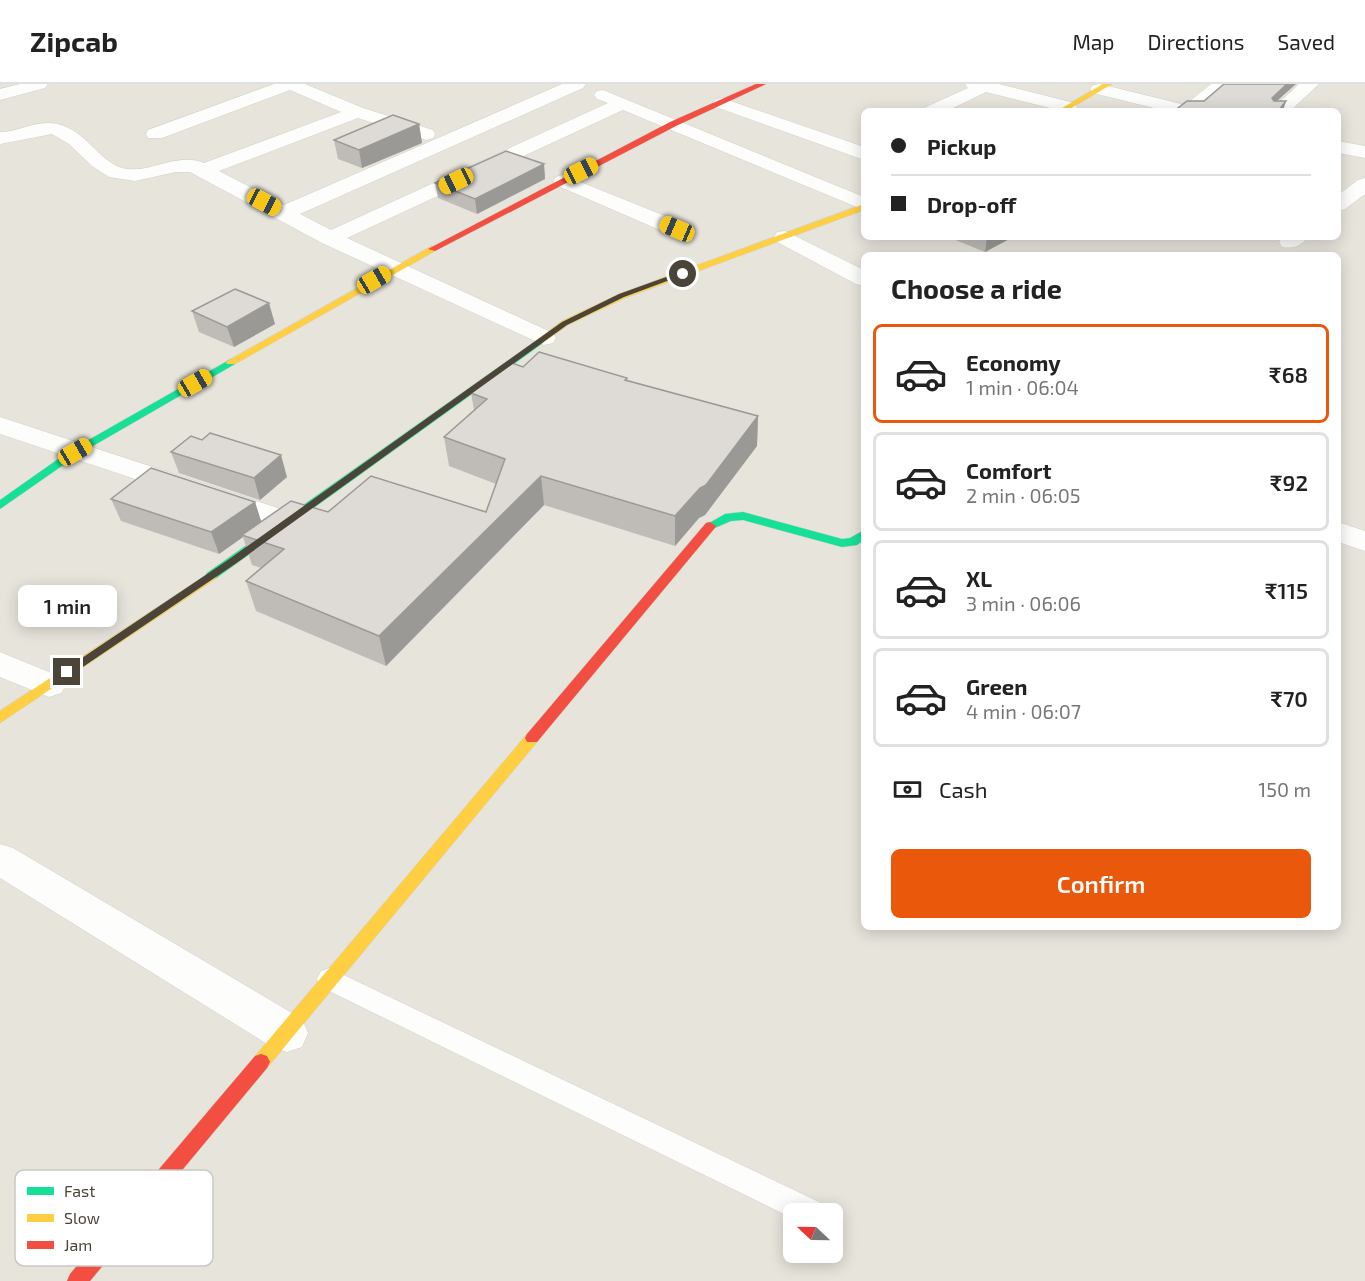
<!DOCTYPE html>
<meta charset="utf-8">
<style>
:root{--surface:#fff;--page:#f2f2f2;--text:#222;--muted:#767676;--line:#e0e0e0;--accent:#ea580c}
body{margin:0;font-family:"Exo 2",sans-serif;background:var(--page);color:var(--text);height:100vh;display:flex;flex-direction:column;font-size:22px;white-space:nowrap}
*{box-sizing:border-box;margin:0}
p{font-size:20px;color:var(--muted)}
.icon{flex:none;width:33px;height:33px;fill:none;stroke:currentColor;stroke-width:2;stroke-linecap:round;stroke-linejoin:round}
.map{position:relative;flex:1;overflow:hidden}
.details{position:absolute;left:861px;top:168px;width:480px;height:678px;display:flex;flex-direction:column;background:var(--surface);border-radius:9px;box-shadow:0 3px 15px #0003}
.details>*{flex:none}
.guide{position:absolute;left:861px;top:24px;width:480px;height:132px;border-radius:9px;box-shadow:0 3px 15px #0003;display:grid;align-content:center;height:132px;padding:0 30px;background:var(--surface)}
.needle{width:39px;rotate:292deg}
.tools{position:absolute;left:783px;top:1119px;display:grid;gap:12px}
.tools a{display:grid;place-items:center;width:60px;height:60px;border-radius:9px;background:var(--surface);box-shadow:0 3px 15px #0003;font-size:30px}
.end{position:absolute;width:27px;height:27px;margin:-14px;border:8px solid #4b4439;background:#fff;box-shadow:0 0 0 3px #fff}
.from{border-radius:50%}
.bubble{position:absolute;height:42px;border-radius:9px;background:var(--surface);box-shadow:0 3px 15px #0003;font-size:20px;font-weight:600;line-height:42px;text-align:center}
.car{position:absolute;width:18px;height:36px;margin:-18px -9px;border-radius:8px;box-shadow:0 0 4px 2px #0007;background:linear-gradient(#f5c518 24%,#345 0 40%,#f5c518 0 76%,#345 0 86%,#f5c518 0)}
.guide b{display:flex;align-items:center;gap:21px;height:57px;font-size:22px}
.guide b+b{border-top:2px solid var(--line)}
.guide i{width:15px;height:15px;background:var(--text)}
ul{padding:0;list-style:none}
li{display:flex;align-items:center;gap:18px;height:99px;margin:0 12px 9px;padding:0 18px;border:3px solid var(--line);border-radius:9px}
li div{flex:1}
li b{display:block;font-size:22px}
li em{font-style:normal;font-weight:600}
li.on{border-color:var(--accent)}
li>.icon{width:54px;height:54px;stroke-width:1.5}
h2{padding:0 30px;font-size:27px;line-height:72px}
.pay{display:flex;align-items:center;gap:15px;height:66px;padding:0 30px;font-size:22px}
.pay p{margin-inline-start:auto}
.action{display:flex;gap:12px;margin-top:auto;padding:12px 30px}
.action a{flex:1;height:69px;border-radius:9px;background:var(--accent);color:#fff;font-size:24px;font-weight:600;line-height:69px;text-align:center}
header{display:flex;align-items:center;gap:36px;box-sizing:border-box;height:84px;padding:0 30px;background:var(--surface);border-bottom:2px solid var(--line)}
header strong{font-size:28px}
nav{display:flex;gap:33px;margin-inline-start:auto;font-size:21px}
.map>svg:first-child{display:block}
.residential{fill:#e7e4dc;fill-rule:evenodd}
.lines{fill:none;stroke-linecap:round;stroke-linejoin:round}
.lane-casing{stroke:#d2d0cb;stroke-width:1}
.street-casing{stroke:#d2d0cb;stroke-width:1}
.fast-casing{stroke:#d3cfc5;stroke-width:1}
.slow-casing{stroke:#d3cfc5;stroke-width:1}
.jam-casing{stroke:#d3cfc5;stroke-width:1}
.lane{fill:#fdfdfc;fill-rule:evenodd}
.street{fill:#fdfdfc;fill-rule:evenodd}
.fast{fill:#16e098;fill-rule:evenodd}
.slow{fill:#ffcf43;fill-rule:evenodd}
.jam{fill:#f24e42;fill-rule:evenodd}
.wall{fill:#bfbcb8}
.shaded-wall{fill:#9b9996}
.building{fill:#dedbd6;stroke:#9b9996;stroke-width:1.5}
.route{fill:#4b4439}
.key{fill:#fff;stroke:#c9c7c4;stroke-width:1.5}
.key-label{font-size:16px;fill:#4b4439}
</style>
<header>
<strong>Zipcab</strong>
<nav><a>Map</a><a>Directions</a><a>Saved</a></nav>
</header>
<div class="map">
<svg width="1365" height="1197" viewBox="0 0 1365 1197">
<rect width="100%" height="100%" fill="#f4f2ee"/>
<path class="residential" d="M0 0H1365V1197H0ZM864 27H1338V153H864ZM864 171H1338V843H864ZM794 1130H832V1168H794Z"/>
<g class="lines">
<g class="lane-casing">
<path id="lane" d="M329 884 823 1120 827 1130H794V1135L321 903 317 895 321 887Z"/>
</g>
<g class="street-casing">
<g id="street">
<path d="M20 0H48L45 4 0 16V5Z"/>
<path d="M274 0H305L363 24 433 46 435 50 433 54 426 56 358 34 219 87 284 121 562 0H586L583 4 300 130 331 146 608 19 597 15 594 11 597 7 603 6 864 113V126L623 26 347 154 553 249 556 254 553 259 544 261 322 159 190 88H176L135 97 109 93 92 82 69 60 52 50 0 60V48C17 48 33 38 50 39 86 41 99 82 127 85 153 88 178 68 204 79L341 28 290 6 162 54H148L146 50 148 46Z"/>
<path d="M965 0H999L1074 19 1077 23 1074 27H1062L986 8 947 27H923L926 23 968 4Z"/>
<path d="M1100 0 1185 21 1211 0H1231L1199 27H1166L1093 9 1090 5 1093 1Z"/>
<path d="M1299 0H1319L1290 27H1270Z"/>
<path d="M722 14 864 63V76L716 23 713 19 716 15Z"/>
<path d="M1338 57 1365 62V74L1338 69Z"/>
<path d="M563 91 685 140 688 145 685 150 677 151 669 150 556 101 553 97 556 93Z"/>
<path d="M1365 94V110L1345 125 1338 127V111L1358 96Z"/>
<path d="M785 147 864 186V202L856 200 777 158 774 153 777 148Z"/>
<path d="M1283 153H1308C1301 162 1293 165 1282 163L1279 158Z"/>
<path d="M0 333 299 431 303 437 299 443 289 446 279 443 0 350Z"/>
<path d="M1338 438 1365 447V467L1338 458Z"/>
<path d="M0 568 61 593 66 601 61 609 49 613 0 593Z"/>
<path d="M0 760 13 764 302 935 308 949 302 963 287 968 272 963 0 794Z"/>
</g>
</g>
<g class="fast-casing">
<g id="fast">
<path d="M540 254 545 257 543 259 215 495H207L205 492 207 489Z"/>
<path d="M231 275 236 278 235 280 79 370 0 425V416L71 366Z"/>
<path d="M743 428 842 455 850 454 864 446V456L857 461 842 463 743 436 731 437 710 446 704 442 725 430Z"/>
</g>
</g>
<g class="slow-casing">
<g id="slow">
<path d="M1103 0H1112L1066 27H1057Z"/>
<path d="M864 120V126L625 214 568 241 543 259 535 257 562 237 619 210Z"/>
<path d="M432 162 436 165 435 167 235 280H227L226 278Z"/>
<path d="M211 488 217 492 215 495 0 639V627Z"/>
<path d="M532 649 537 650 539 654 537 658 267 984 261 986 255 984 252 978 255 972 527 650Z"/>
</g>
</g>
<g class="jam-casing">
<g id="jam">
<path d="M756 0H766L676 42 435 167 428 165 670 38Z"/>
<path d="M710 438 716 442 714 445 537 658H527L525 654 527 650 706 439Z"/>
<path d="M261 970 267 972 270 978 267 984 90 1197H67L70 1190 255 972Z"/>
</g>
</g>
<use href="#lane" class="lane"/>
<use href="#street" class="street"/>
<use href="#fast" class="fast"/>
<use href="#slow" class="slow"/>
<use href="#jam" class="jam"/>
</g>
<g class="wall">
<path d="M419 40 422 59 362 84 338 75 334 56Z"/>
<path d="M544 80 545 95 477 130 438 114 435 99Z"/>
<path d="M948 153H1013L985 168Z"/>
<path d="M192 227 275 240 234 263 199 248Z"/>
<path d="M523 283 627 294 628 297 758 332 757 362 705 431 699 434 675 462 544 421 386 582 256 527 246 497 261 484 252 481 243 453 219 470 121 437 111 415 255 418 261 438 328 428H486L496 400 449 382 444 353 474 326 471 309Z"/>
<path d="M171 368 287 393 260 416 179 389Z"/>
</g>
<g class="shaded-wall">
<path d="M1287 0H1296L1268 25 1272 14Z"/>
<path d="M1286 17 1283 27H1278Z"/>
<path d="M419 40 422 59 362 84 359 66Z"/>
<path d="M544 80 545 95 477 130 475 115Z"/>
<path d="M987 153H1013L985 168Z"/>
<path d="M269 219 275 240 234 263 227 243Z"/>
<path d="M758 332 757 362 705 431 699 434 675 462V432Z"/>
<path d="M281 371 287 393 260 416 254 394Z"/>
<path d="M541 392 544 421 386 582 379 552Z"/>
<path d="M255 418 262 440 242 451 243 453 219 470 211 448Z"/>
</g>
<g class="building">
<path d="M1224 0H1287L1272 14 1274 17H1286L1278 27H1247L1242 26 1241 27H1174L1187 17H1204Z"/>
<path d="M393 31 419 40 359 66 334 56Z"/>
<path d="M506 67 544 80 475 115 435 99Z"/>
<path d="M235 205 269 219 227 243 192 227Z"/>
<path d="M539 268 627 294 625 296 758 332 706 401 700 404 675 432 541 392 379 552 246 497 284 465 242 451 291 417 328 428 371 392 486 428 505 375 444 353 487 315 471 309 509 278 523 283Z"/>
<path d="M210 349 281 371 254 394 171 368 191 352 202 356Z"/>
<path d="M151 384 255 418 211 448 111 415Z"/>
</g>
<path class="route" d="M680 188 686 190 624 213 567 241 235 480 71 591H64V586L228 476 562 238 619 210Z"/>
<rect x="15" y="1086" width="198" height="96" rx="9" class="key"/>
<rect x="27" y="1103" width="27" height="8" fill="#16e098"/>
<rect x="27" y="1130" width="27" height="8" fill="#ffcf43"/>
<rect x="27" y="1157" width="27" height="8" fill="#f24e42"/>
<g class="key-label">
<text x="64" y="1113">Fast</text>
<text x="64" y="1140">Slow</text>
<text x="64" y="1167">Jam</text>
</g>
</svg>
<div class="tools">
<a><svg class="needle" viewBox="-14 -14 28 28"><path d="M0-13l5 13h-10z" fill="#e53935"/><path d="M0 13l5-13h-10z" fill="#767676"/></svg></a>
</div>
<i class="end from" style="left:683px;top:190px"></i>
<i class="end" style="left:67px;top:588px"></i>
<div class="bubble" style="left:18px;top:501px;width:99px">1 min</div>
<i class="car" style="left:581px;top:87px;rotate:63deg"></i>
<i class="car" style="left:456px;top:97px;rotate:245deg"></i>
<i class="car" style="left:264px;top:118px;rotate:118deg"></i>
<i class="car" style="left:677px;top:145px;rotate:293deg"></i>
<i class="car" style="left:374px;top:196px;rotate:60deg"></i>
<i class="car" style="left:195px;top:299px;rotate:60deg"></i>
<i class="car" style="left:75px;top:368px;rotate:60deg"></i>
<div class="guide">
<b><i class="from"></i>Pickup</b>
<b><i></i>Drop-off</b>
</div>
<section class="details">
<h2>Choose a ride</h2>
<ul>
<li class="on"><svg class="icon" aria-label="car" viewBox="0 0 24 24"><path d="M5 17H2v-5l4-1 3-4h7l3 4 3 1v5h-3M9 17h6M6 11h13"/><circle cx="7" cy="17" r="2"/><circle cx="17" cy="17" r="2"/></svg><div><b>Economy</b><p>1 min · 06:04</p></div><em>₹68</em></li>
<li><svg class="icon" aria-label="car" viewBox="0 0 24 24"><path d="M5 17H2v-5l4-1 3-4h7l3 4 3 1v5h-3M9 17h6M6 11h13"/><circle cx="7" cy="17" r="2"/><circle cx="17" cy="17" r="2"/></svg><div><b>Comfort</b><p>2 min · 06:05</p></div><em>₹92</em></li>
<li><svg class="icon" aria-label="car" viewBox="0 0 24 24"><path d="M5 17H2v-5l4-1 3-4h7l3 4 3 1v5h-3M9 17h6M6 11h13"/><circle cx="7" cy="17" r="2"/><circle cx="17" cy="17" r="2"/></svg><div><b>XL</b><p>3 min · 06:06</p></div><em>₹115</em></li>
<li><svg class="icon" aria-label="car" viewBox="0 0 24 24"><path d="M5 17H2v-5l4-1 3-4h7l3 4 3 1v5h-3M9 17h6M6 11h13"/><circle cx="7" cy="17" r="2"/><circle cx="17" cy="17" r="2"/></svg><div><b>Green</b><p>4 min · 06:07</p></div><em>₹70</em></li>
</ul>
<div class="pay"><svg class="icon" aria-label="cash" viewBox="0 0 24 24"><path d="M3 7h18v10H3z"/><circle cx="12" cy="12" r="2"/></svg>Cash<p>150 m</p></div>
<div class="action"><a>Confirm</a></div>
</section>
</div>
